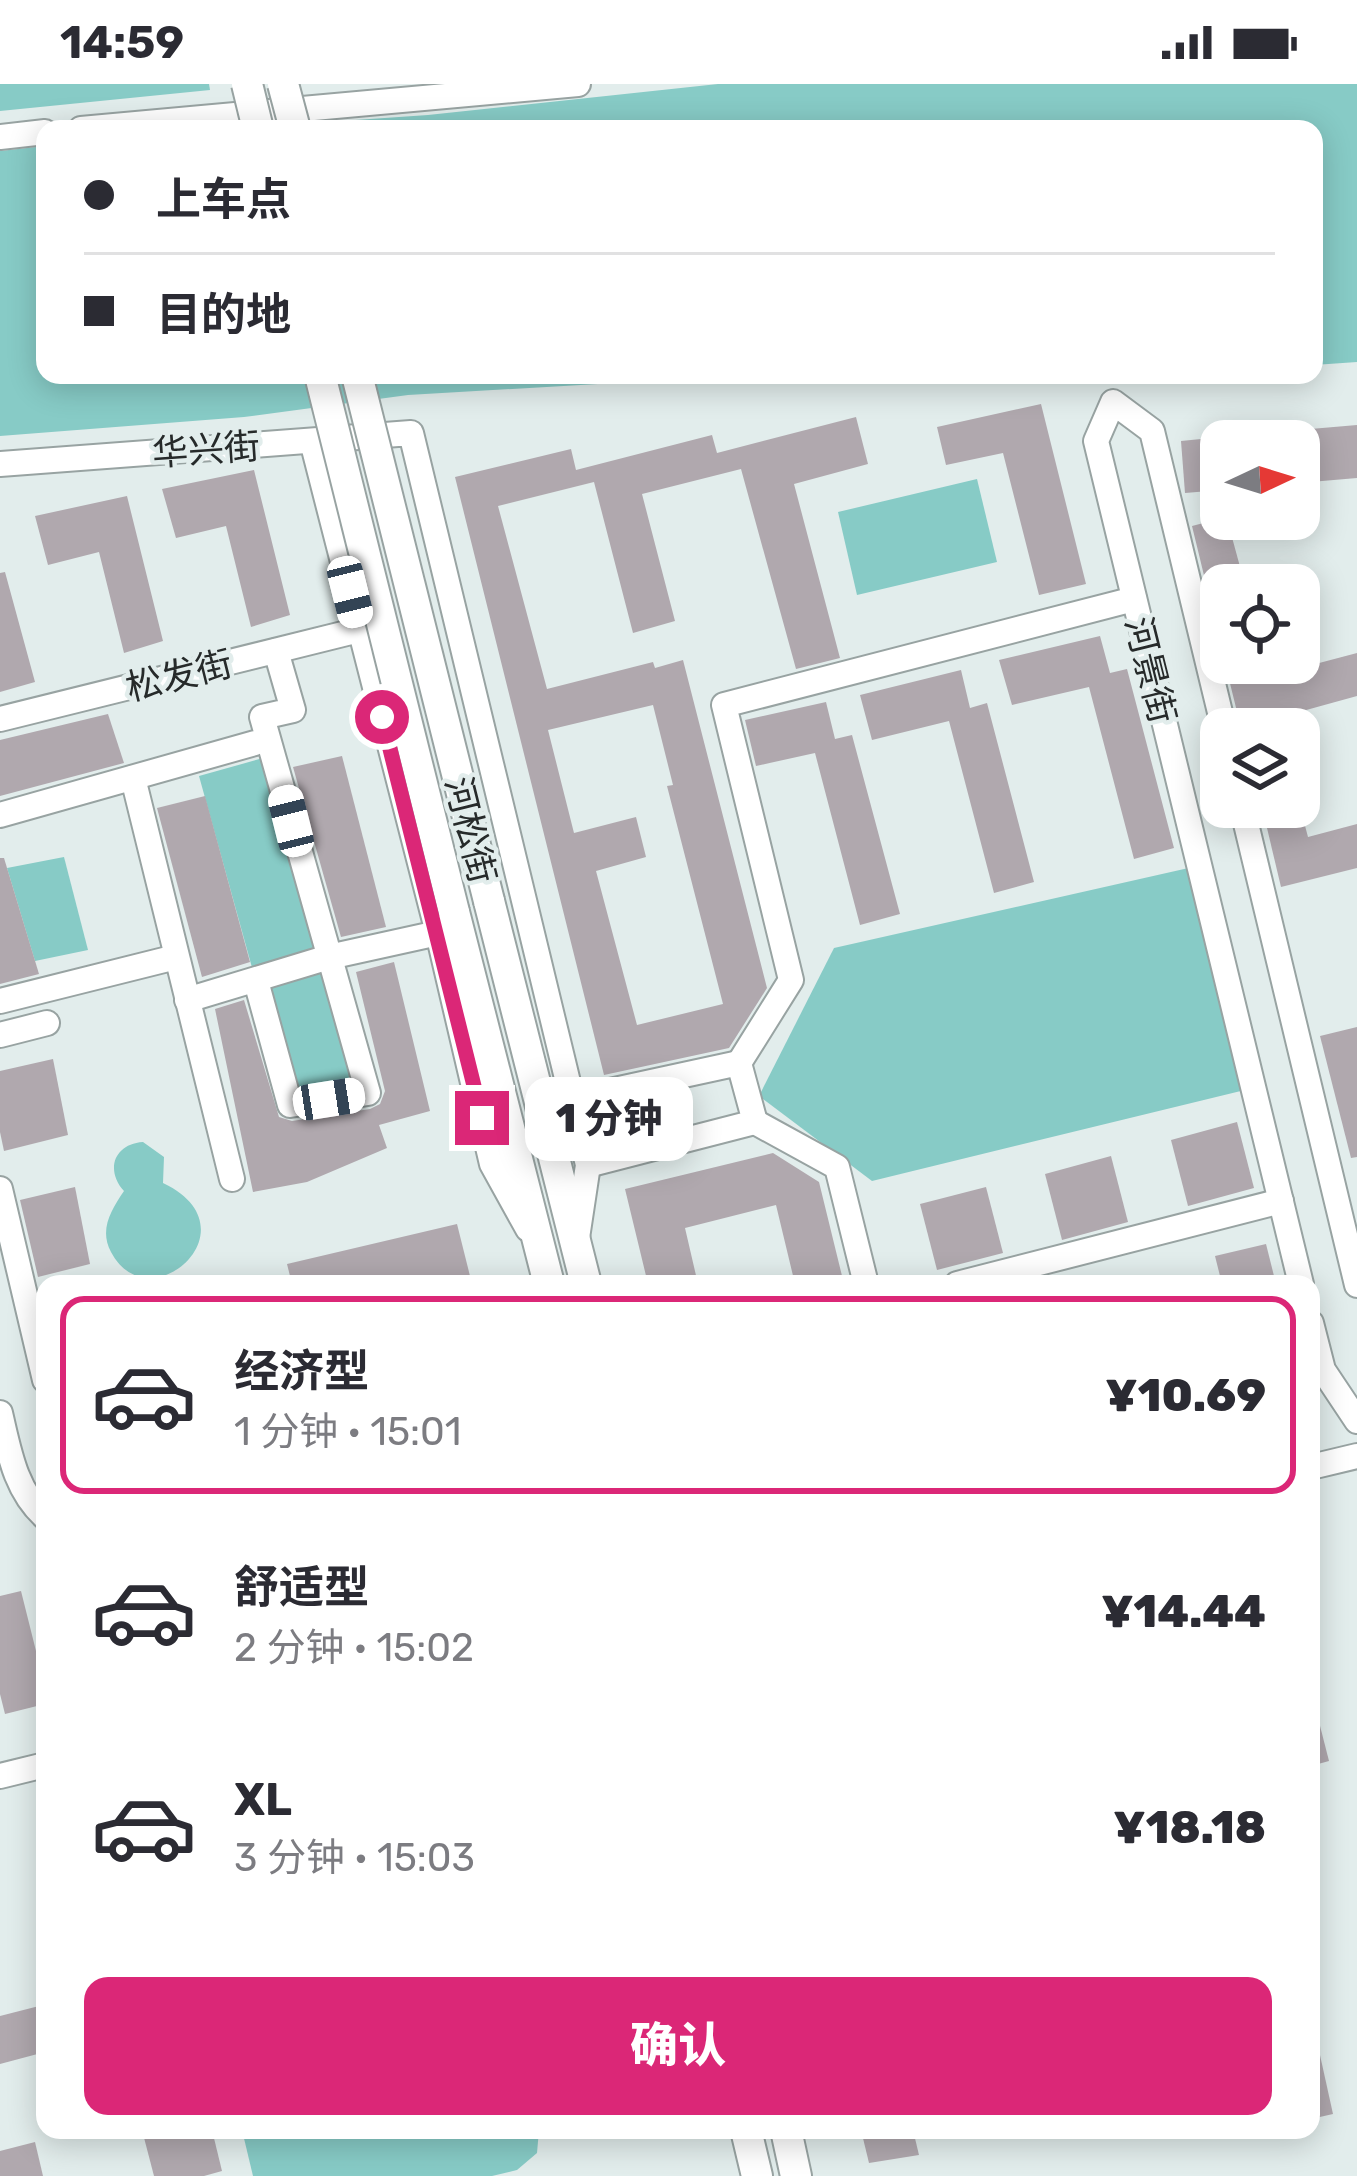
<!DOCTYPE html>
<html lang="zh">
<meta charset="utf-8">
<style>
:root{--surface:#fff;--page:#f2f2f3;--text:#2b2b33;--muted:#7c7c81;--line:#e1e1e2;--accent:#db2777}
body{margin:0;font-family:Rubik,"Noto Sans SC",sans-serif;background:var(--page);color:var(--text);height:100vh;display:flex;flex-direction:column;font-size:45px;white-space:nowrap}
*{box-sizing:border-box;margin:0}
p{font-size:39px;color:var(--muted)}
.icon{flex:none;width:66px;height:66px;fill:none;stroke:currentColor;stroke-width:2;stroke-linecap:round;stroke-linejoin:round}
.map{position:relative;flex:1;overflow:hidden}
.panel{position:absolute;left:36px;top:1191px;width:1284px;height:864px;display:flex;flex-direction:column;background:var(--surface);border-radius:24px;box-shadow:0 6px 30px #0003}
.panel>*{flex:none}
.banner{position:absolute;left:36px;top:36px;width:1287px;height:264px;border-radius:24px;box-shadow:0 6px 30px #0003;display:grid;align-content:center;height:264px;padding:0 48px;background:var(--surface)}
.needle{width:78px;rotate:86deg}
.controls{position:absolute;left:1200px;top:336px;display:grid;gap:24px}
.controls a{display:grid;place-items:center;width:120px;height:120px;border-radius:24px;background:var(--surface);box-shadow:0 6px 30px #0003;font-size:60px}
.end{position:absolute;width:54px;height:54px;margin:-27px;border:15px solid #db2777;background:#fff;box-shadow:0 0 0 6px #fff}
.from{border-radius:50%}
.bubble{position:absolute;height:84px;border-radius:24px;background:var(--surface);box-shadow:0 6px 30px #0003;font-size:39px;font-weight:800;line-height:84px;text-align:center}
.car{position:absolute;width:36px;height:72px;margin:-36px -18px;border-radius:15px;box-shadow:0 0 9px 3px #0007;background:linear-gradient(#fff 24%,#345 0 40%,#fff 0 76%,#345 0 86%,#fff 0)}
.banner b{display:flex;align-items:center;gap:42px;height:114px;font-size:45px}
.banner b+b{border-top:3px solid var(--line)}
.banner i{width:30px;height:30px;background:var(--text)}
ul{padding:21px 0 0;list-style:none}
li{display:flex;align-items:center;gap:36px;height:198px;margin:0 24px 18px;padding:0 24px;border:6px solid transparent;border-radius:24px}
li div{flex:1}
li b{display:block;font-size:45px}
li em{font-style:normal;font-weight:800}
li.current{border-color:var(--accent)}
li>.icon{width:108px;height:108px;stroke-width:1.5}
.button{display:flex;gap:24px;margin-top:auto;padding:24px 48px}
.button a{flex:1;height:138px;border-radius:24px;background:var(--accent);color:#fff;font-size:48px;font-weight:800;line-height:138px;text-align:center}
.status{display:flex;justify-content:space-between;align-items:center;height:84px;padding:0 60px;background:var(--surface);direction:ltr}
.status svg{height:33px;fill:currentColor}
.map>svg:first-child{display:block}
.green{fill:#87cbc6}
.building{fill:#b0a8ae;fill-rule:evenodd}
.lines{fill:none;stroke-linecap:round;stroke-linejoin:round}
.minor-casing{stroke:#98a3a2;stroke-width:28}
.major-casing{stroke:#98a3a2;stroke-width:34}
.minor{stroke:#fff;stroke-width:24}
.major{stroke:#fff;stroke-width:30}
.major-bridge-casing{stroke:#98a3a2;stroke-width:34;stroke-linecap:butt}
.major-bridge{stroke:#fff;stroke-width:30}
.route{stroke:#db2777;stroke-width:15}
.labels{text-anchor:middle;stroke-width:9;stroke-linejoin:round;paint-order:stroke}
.street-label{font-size:36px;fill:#262a2a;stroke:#e2edec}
</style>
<div class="status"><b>14:59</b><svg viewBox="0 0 49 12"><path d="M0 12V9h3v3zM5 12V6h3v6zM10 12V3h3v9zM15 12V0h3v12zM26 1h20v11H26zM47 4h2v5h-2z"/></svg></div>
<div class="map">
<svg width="1357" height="2092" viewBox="0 0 1357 2092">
<rect width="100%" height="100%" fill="#e2edec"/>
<g class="green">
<path d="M0 0H209L210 6 0 27Z"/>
<path d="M718 0H1357V278L1314 281V45H226L428 31Z"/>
<path d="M45 62V291H752L408 311 244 333 0 352V67Z"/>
<path d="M1022 291H1164L1050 299Z"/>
<path d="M977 395 997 478 857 511 838 428Z"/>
<path d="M274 671 368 1010 290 1021 199 692Z"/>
<path d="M64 773 88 866 35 877 7 784Z"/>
<path d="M1193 783 1249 1005 872 1097 759 1012 834 864Z"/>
<path d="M143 1058 164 1073 163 1099C258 1144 149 1240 111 1168 99 1146 111 1126 124 1107 105 1086 114 1060 143 1058Z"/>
<path d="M242 2046H539L537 2069 517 2086 492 2092H253Z"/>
</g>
<g class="building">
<path d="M1041 320 1086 500 1039 511 1003 369 946 381 937 343Z"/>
<path d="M856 333 868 380 794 400 840 574 796 585 741 385 642 410 675 537 633 549 594 398 498 422 547 605 653 578 655 584 683 576 767 904 729 964 604 991 455 393 571 365 576 386 712 351 717 369ZM653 621 673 701 667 702 723 920 637 941 596 787 646 773 636 733 574 749 548 646Z"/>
<path d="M1357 341V394L1299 399V346Z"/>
<path d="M1221 353V406L1185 409 1181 357Z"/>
<path d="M254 386 290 531 251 543 226 442 176 454 162 405Z"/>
<path d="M127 412 163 557 124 569 99 468 48 481 35 432Z"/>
<path d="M1219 435H1227L1245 501H1221V548L1218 549 1192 442Z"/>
<path d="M5 488 35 598 0 608V489Z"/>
<path d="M1100 552 1110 589 1127 585 1174 764 1134 775 1089 603 1012 621 999 576Z"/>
<path d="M1357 569V612L1241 644 1225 579H1266L1270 592Z"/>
<path d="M961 586 970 624 987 619 1034 798 994 809 949 637 872 656 860 611Z"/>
<path d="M826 618 835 655 852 651 900 830 860 841 815 669 756 682 745 636Z"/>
<path d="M108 630 124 679 0 712V656Z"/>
<path d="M342 672 386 843 341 853 293 683Z"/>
<path d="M205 712 250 878 202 893 157 724Z"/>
<path d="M1262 723H1300L1308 753 1357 740V784L1281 803Z"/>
<path d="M0 774H4L39 890 0 900Z"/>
<path d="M394 878 430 1027 379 1041 387 1064 307 1098 253 1108 215 925 244 916 279 1033 292 1037 370 1025 380 1020 385 1007 356 888Z"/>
<path d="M1357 943V1073L1351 1074 1320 952Z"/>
<path d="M53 975 68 1051 4 1067 0 1048V987Z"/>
<path d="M1237 1038 1254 1104 1188 1122 1171 1056Z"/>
<path d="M773 1069 819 1098 844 1200H795L776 1121 685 1144 698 1200H648L625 1105Z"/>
<path d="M1111 1072 1128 1138 1062 1156 1045 1090Z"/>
<path d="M75 1103 90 1180 38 1193 20 1116Z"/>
<path d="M986 1103 1003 1169 937 1186 920 1120Z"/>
<path d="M457 1140 472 1200H429L427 1192 393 1200H292L287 1180Z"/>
<path d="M1266 1160 1276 1200H1222L1215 1172Z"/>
<path d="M21 1507 37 1571 45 1570V1620L5 1630 0 1610V1512Z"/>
<path d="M1317 1630 1329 1677 1311 1682V1631Z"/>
<path d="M43 1921 45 1968 0 1980V1932Z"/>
<path d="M1318 1962 1333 2030 1311 2035V1963Z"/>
<path d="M142 2046H212L222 2087 204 2092H154Z"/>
<path d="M861 2046H913L919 2071 869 2079Z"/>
<path d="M35 2058 43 2092H0V2067Z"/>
</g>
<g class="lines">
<g class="minor-casing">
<g id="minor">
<path d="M81 45 578 0"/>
<path d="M0 53 45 48"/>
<path d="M312 357 438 849 492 1080 528 1145"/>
<path d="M0 380 411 349 588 1081 577 1154"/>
<path d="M0 635 359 546"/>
<path d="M1224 645 1152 347 1113 318 1096 357 1301 1200"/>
<path d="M133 694 232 1095"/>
<path d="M1242 723 1357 1201"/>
<path d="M0 731 255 659"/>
<path d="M256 897 290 1021 368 1009 262 633 293 626 276 567"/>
<path d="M187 916 329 873 438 849"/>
<path d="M0 917 176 873"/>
<path d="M0 951 47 939"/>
<path d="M739 979 791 896 724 621 1134 515"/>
<path d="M573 1015 739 979 755 1038 588 1081"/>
<path d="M755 1038 837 1083 866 1200"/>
<path d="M0 1105 45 1296"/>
<path d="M957 1200 1281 1117"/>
<path d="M1311 1239 1323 1286 1357 1337"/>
<path d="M0 1329C9 1367 15 1406 45 1433"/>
<path d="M1311 1383 1357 1372"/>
<path d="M0 1692 45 1681"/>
</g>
</g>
<g class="major-casing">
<g id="major">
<path d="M489 817 586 1200"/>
<path d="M454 828 549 1200"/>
<path d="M746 2046 757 2092"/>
<path d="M786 2046 796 2092"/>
</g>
</g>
<use href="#minor" class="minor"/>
<use href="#major" class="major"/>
<g class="major-bridge-casing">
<g id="major-bridge">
<path d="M247 0 258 45"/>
<path d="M283 0 295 45"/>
<path d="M320 291 454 828"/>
<path d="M357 291 489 817"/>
</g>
</g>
<use href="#major-bridge" class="major-bridge"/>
</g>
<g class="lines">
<path class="route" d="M382 633 482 1034"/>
</g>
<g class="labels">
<g class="street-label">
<text transform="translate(206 365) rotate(-4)" y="13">华兴街</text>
<text transform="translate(1151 586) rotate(76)" y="13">河景街</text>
<text transform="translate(179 591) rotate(-14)" y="13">松发街</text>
<text transform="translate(471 746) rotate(76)" y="13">河松街</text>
</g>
</g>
</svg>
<div class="controls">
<a><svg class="needle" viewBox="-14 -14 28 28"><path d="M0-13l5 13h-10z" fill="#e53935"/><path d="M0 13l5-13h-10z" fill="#7c7c81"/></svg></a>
<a><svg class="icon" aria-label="locate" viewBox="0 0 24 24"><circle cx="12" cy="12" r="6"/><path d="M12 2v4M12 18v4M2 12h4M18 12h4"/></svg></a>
<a><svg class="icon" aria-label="layers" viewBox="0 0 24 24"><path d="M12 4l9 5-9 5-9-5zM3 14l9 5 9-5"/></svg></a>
</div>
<i class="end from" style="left:382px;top:633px"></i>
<i class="end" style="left:482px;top:1034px"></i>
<div class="bubble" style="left:525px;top:993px;width:168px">1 分钟</div>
<i class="car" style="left:350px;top:508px;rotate:166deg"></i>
<i class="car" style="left:291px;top:737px;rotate:346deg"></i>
<i class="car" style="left:329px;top:1015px;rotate:81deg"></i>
<div class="banner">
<b><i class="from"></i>上车点</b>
<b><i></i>目的地</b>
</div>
<section class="panel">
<ul>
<li class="current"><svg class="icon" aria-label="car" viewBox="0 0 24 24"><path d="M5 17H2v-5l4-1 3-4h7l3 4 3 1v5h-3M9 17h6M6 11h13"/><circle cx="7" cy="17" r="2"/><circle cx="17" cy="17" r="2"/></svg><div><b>经济型</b><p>1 分钟 · 15:01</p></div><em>¥10.69</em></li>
<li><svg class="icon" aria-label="car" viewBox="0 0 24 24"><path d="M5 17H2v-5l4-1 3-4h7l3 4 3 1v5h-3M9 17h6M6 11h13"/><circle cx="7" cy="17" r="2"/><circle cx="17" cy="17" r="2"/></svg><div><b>舒适型</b><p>2 分钟 · 15:02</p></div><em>¥14.44</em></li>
<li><svg class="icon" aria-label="car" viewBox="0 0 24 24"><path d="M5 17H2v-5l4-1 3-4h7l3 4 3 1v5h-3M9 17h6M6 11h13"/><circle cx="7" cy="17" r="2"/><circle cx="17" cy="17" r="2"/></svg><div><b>XL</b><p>3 分钟 · 15:03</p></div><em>¥18.18</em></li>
</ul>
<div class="button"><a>确认</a></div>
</section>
</div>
